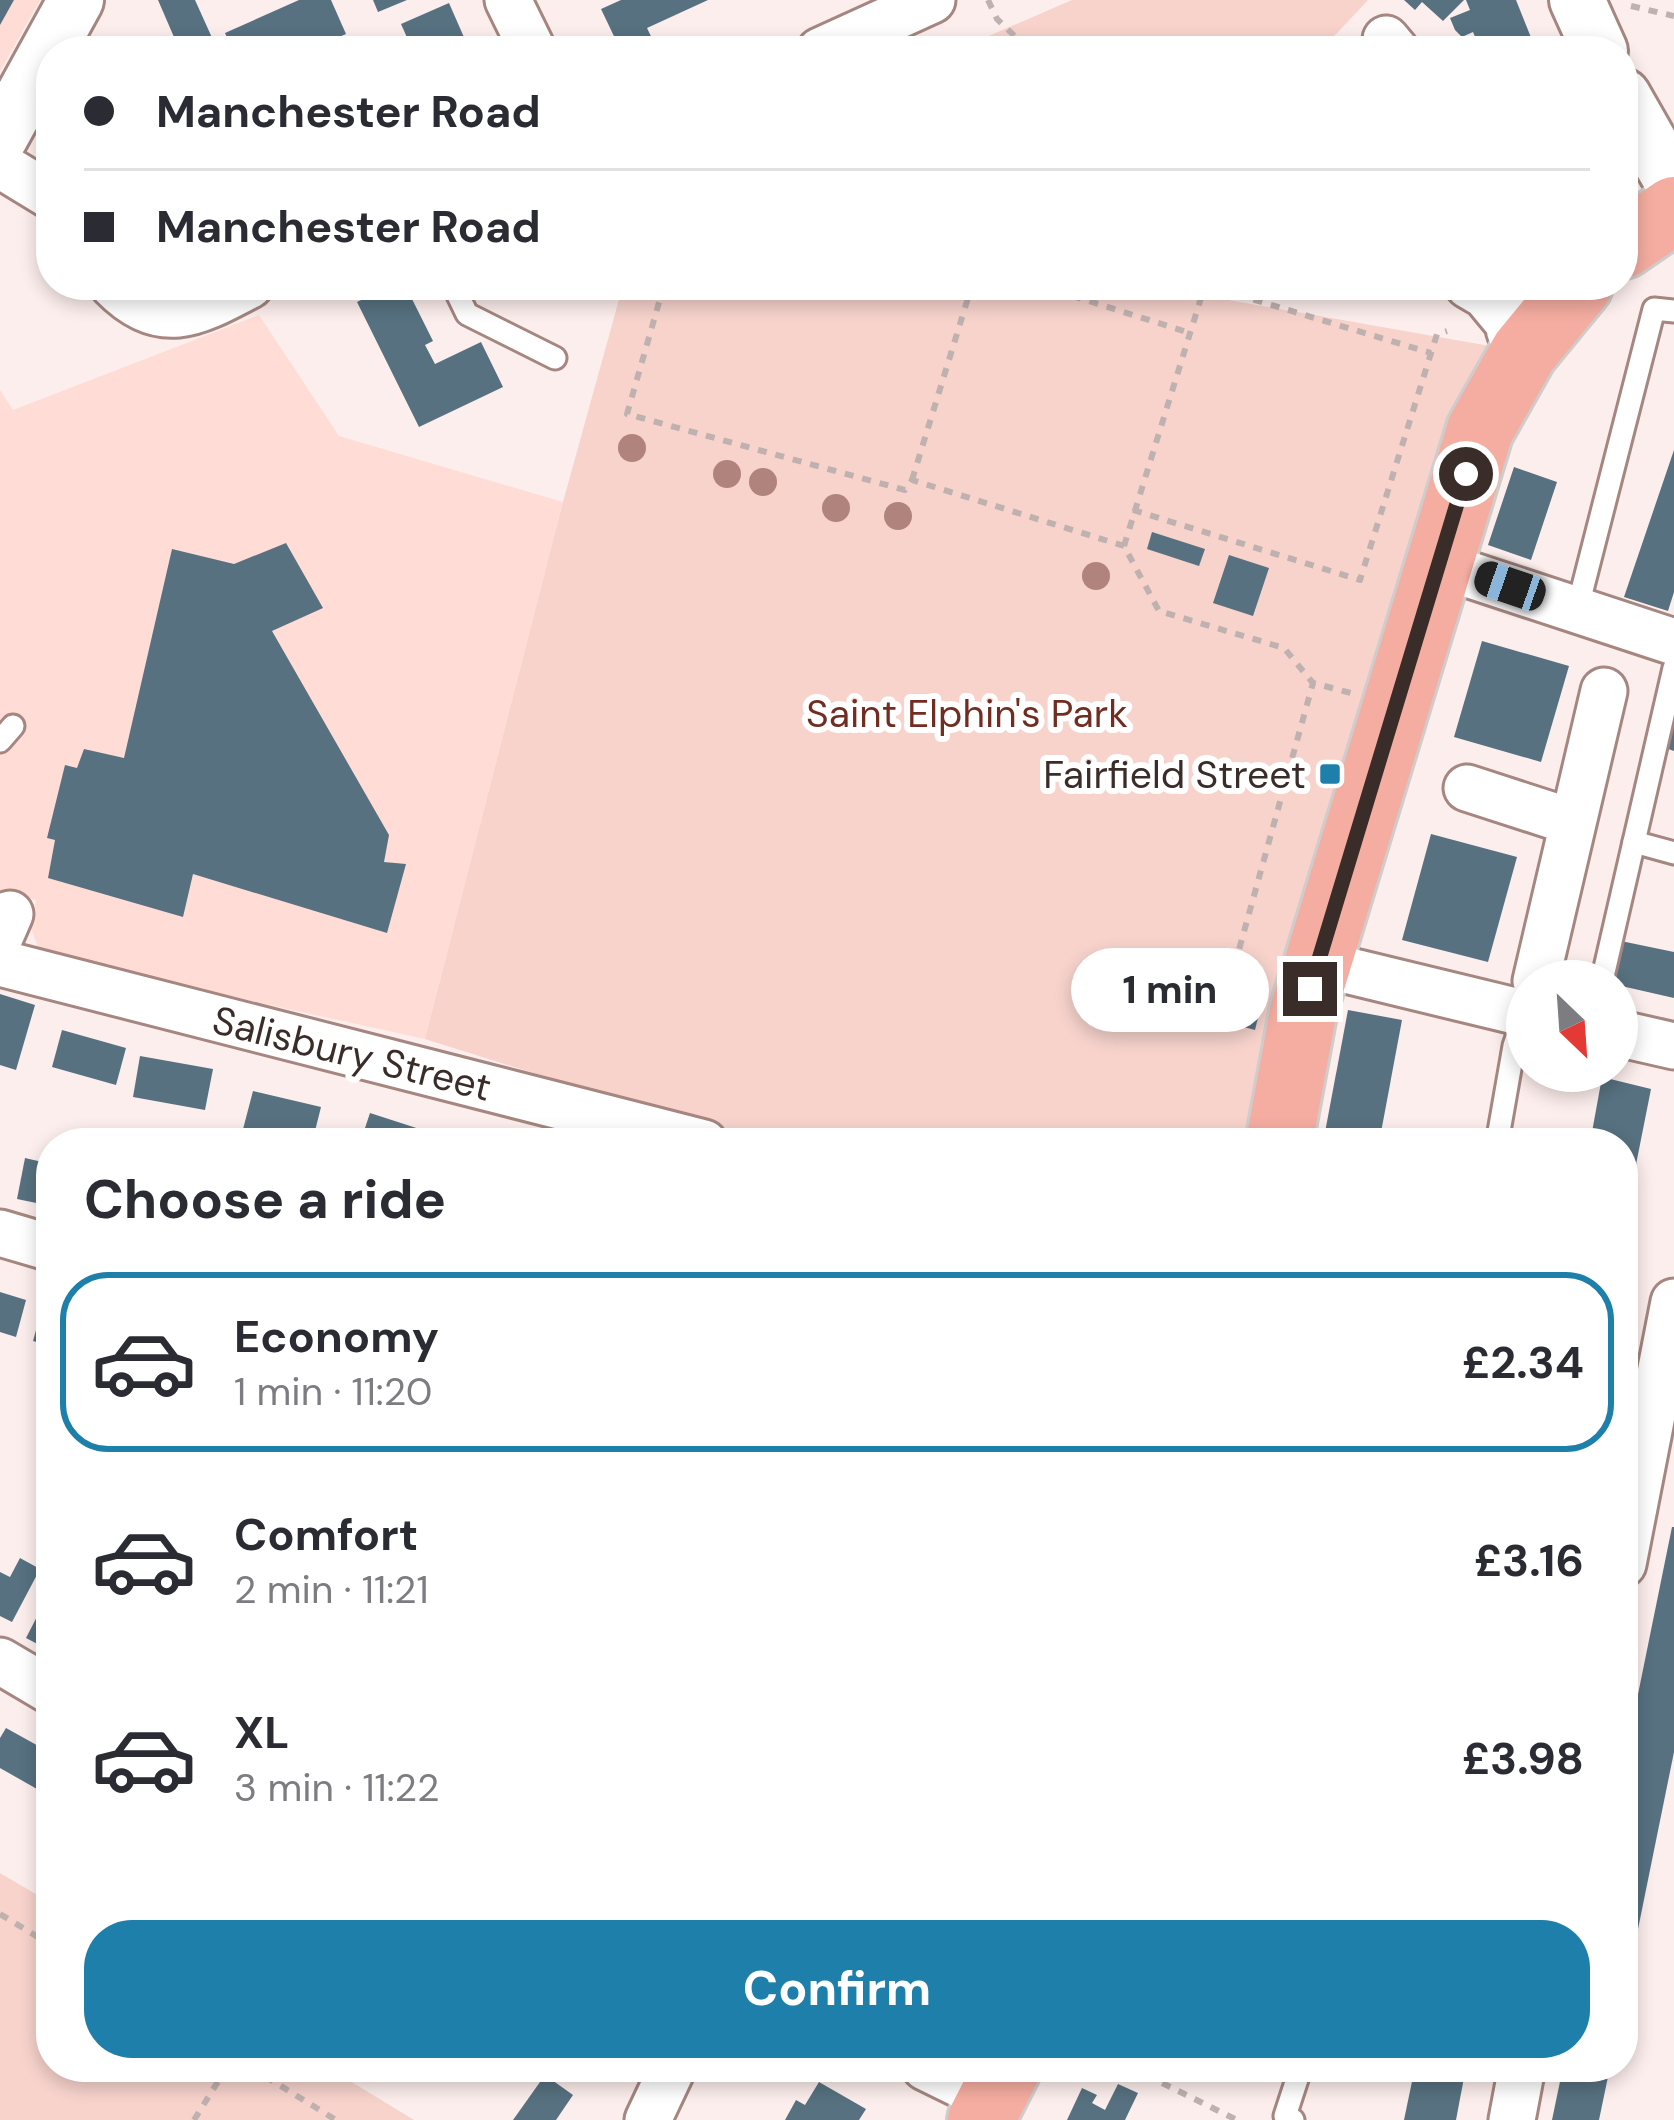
<!DOCTYPE html>
<meta charset="utf-8">
<style>
:root{--surface:#fff;--page:#f7f7f7;--text:#2b2b33;--muted:#7c7c81;--line:#e1e1e2;--accent:#1e7fab}
body{margin:0;font-family:"DM Sans",sans-serif;background:var(--page);color:var(--text);height:100vh;display:flex;flex-direction:column;font-size:45px;white-space:nowrap}
*{box-sizing:border-box;margin:0}
p{font-size:39px;color:var(--muted)}
.icon{flex:none;width:66px;height:66px;fill:none;stroke:currentColor;stroke-width:2;stroke-linecap:round;stroke-linejoin:round}
.map{position:relative;flex:1;overflow:hidden}
.details{position:absolute;left:36px;top:1128px;width:1602px;height:954px;display:flex;flex-direction:column;background:var(--surface);border-radius:48px;box-shadow:0 6px 18px #0003}
.details>*{flex:none}
.guide{position:absolute;left:36px;top:36px;width:1602px;height:264px;border-radius:48px;box-shadow:0 6px 18px #0003;display:grid;align-content:center;height:264px;padding:0 48px;background:var(--surface)}
.needle{width:78px;rotate:155deg}
.fabs{position:absolute;left:1506px;top:960px;display:grid;gap:24px}
.fabs a{display:grid;place-items:center;width:132px;height:132px;border-radius:50%;background:var(--surface);box-shadow:0 6px 18px #0003;font-size:60px}
.end{position:absolute;width:54px;height:54px;margin:-27px;border:15px solid #392c29;background:#fff;box-shadow:0 0 0 6px #fff}
.from{border-radius:50%}
.bubble{position:absolute;height:84px;border-radius:42px;background:var(--surface);box-shadow:0 6px 18px #0003;font-size:39px;font-weight:700;line-height:84px;text-align:center}
.car{position:absolute;width:36px;height:72px;margin:-36px -18px;border-radius:15px;box-shadow:0 0 9px 3px #0007;background:linear-gradient(#222 24%,#8ab4d8 0 40%,#222 0 76%,#8ab4d8 0 86%,#222 0)}
.guide b{display:flex;align-items:center;gap:42px;height:114px;font-size:45px}
.guide b+b{border-top:3px solid var(--line)}
.guide i{width:30px;height:30px;background:var(--text)}
ul{padding:0;list-style:none}
li{display:flex;align-items:center;gap:36px;height:180px;margin:0 24px 18px;padding:0 24px;border:6px solid transparent;border-radius:48px}
li div{flex:1}
li b{display:block;font-size:45px}
li em{font-style:normal;font-weight:700}
li.selected{border-color:var(--accent)}
li>.icon{width:108px;height:108px;stroke-width:1.5}
h2{padding:0 48px;font-size:54px;line-height:144px}
.action{display:flex;gap:24px;margin-top:auto;padding:24px 48px}
.action a{flex:1;height:138px;border-radius:48px;background:var(--accent);color:#fff;font-size:48px;font-weight:700;line-height:138px;text-align:center}
.map>svg:first-child{display:block}
.built{fill:#ffddd6}
.green{fill:#f7d3cc}
.building{fill:#577180}
.lines{fill:none;stroke-linecap:round;stroke-linejoin:round}
.service-casing{stroke:#a58680;stroke-width:27}
.minor-casing{stroke:#a58680;stroke-width:51}
.tertiary-casing{stroke:#a58680;stroke-width:60}
.primary-casing{stroke:#cfcccc;stroke-width:72}
.path{stroke:#bfb1af;stroke-width:6;stroke-dasharray:9 9;stroke-linecap:butt}
.service{stroke:#fff;stroke-width:21}
.minor{stroke:#fff;stroke-width:45}
.tertiary{stroke:#fff;stroke-width:54}
.primary{stroke:#f5ada1;stroke-width:66}
.tree{fill:#b0847d}
.route{stroke:#392c29;stroke-width:15}
.poi-dot{fill:#1e7fab;stroke:#fff;stroke-width:4.5}
.labels{text-anchor:middle;stroke-width:12;stroke-linejoin:round;paint-order:stroke}
.park-label{font-size:39px;fill:#722d23;stroke:#fff}
.poi-label{font-size:39px;fill:#392c29;stroke:#fff;text-anchor:end}
.street-label{font-size:39px;fill:#392c29;stroke:#fff}
</style>
<div class="map">
<svg width="1674" height="2120" viewBox="0 0 1674 2120">
<rect width="100%" height="100%" fill="#fceeec"/>
<g class="built">
<path d="M0 0H40L0 71Z"/>
<path d="M259 315 339 436 563 502 425 1039 50 957 38 947 30 926 36 900 0 891V390L13 410Z"/>
</g>
<g class="green">
<path d="M1072 0H1368L1323 48 1317 51H954Z"/>
<path d="M623 285H1143L1524 352 1291 1143H757L425 1039 563 502Z"/>
<path d="M0 1873 51 1903V2067H327L414 2120H0Z"/>
</g>
<g class="building">
<path d="M0 0H14L0 25Z"/>
<path d="M158 0H195L218 51H180Z"/>
<path d="M299 0H331L346 34 306 51H233L225 33Z"/>
<path d="M373 0H407L378 12Z"/>
<path d="M621 0H708L647 28 658 51H621L601 9Z"/>
<path d="M1404 0H1464L1443 21 1422 2 1415 10Z"/>
<path d="M1466 0H1516L1532 40 1531 51H1481L1473 32 1462 37 1455 30 1450 18 1470 10Z"/>
<path d="M449 3 470 51H413L401 24Z"/>
<path d="M1352 36 1368 51H1325Z"/>
<path d="M391 285H405L433 341 425 345 435 364 481 342 503 387 419 427 357 302Z"/>
<path d="M1674 450V592L1668 611 1624 597Z"/>
<path d="M1514 467 1557 482 1531 560 1488 545Z"/>
<path d="M1152 532 1205 549 1199 566 1147 549Z"/>
<path d="M286 543 323 608 272 631 389 835 384 862 406 864 387 933 193 874 183 917 48 878 55 840 47 838 65 765 77 768 84 749 124 758 172 549 234 564Z"/>
<path d="M1229 555 1269 568 1253 616 1213 603Z"/>
<path d="M1482 641 1569 666 1541 762 1454 737Z"/>
<path d="M1674 707V751L1660 746Z"/>
<path d="M1431 834 1517 857 1488 962 1402 940Z"/>
<path d="M1616 940 1674 952V998L1617 985V981H1606Z"/>
<path d="M1238 987 1264 993 1255 1030 1229 1023Z"/>
<path d="M0 994 35 1005 16 1070 0 1065Z"/>
<path d="M1348 1010 1402 1020 1379 1143H1323Z"/>
<path d="M62 1030 126 1048 116 1085 52 1067Z"/>
<path d="M140 1056 213 1069 205 1110 133 1097Z"/>
<path d="M1602 1077 1651 1089 1625 1220H1623V1143H1590Z"/>
<path d="M253 1091 321 1107 312 1143H284L242 1133Z"/>
<path d="M370 1113 435 1134 432 1143H360Z"/>
<path d="M25 1158 51 1164V1206L17 1199Z"/>
<path d="M0 1292 26 1300 16 1337 0 1332Z"/>
<path d="M43 1305 51 1307V1346L33 1341Z"/>
<path d="M1672 1527H1674V1752L1625 1993H1623V1768Z"/>
<path d="M20 1558 40 1569 12 1622 0 1616V1572L10 1577Z"/>
<path d="M44 1603 51 1606V1651L26 1638Z"/>
<path d="M6 1728 51 1753V1781L44 1793 0 1768V1738Z"/>
<path d="M1415 2067H1466L1456 2120H1404Z"/>
<path d="M1563 2067H1610L1599 2120H1552Z"/>
<path d="M545 2075 573 2095 556 2120H513Z"/>
<path d="M819 2082 866 2109 859 2120H785L796 2100 805 2105Z"/>
<path d="M1118 2084 1138 2093 1125 2120H1067L1082 2088 1097 2095 1092 2103 1105 2110Z"/>
</g>
<g class="lines">
<g class="service-casing">
<g id="service">
<path d="M453 285 467 314 555 358"/>
<path d="M1577 610 1654 309 1674 311"/>
<path d="M0 741 13 726"/>
<path d="M1634 842 1674 853"/>
<path d="M1602 981 1674 668"/>
<path d="M1497 1143 1514 1046 1525 1014"/>
<path d="M1293 2120 1285 2116 1301 2067"/>
</g>
</g>
<g class="minor-casing">
<g id="minor">
<path d="M508 0 533 51"/>
<path d="M1386 39 1396 51"/>
<path d="M820 51 932 0"/>
<path d="M0 165 51 196"/>
<path d="M113 285C161 334 197 313 250 285"/>
<path d="M1468 285 1485 295 1514 330"/>
<path d="M1437 564 1674 642"/>
<path d="M1467 788 1572 822"/>
<path d="M0 937 10 914"/>
<path d="M0 963 704 1143"/>
<path d="M1317 963 1527 1014"/>
<path d="M1536 981 1604 691"/>
<path d="M1617 1033 1674 1046"/>
<path d="M0 1233 51 1248"/>
<path d="M1623 1564 1674 1302"/>
<path d="M0 1661 51 1691"/>
<path d="M925 2067 992 2100"/>
<path d="M648 2120 673 2067"/>
<path d="M1512 2120 1522 2067"/>
</g>
</g>
<g class="tertiary-casing">
<g id="tertiary">
<path d="M1577 0 1600 51"/>
<path d="M1623 96 1674 185"/>
<path d="M0 138 76 0"/>
<path d="M1524 285 1514 330 1524 352"/>
</g>
</g>
<g class="primary-casing">
<g id="primary">
<path d="M1623 245 1674 210"/>
<path d="M1279 1143 1304 1008 1480 430 1524 352 1579 285"/>
<path d="M981 2120 1008 2067"/>
</g>
</g>
<g class="path">
<path d="M988 0 997 19 1030 51"/>
<path d="M1631 6 1674 16"/>
<path d="M664 285 627 414 905 490 912 480 1124 546 1159 611 1284 648 1313 683 1351 693"/>
<path d="M930 285 968 297"/>
<path d="M1038 285 1190 333"/>
<path d="M912 480 972 285"/>
<path d="M1133 510 1360 580 1437 334 1447 331"/>
<path d="M1124 546 1205 285 1431 353"/>
<path d="M1220 1018 1313 683"/>
<path d="M0 1914 51 1945"/>
<path d="M250 2067 336 2120"/>
<path d="M1130 2067 1237 2120"/>
<path d="M194 2120 227 2067"/>
</g>
<use href="#service" class="service"/>
<use href="#minor" class="minor"/>
<use href="#tertiary" class="tertiary"/>
<use href="#primary" class="primary"/>
</g>
<g class="tree">
<circle cx="632" cy="448" r="14"/>
<circle cx="727" cy="474" r="14"/>
<circle cx="763" cy="482" r="14"/>
<circle cx="836" cy="508" r="14"/>
<circle cx="898" cy="516" r="14"/>
<circle cx="1096" cy="576" r="14"/>
</g>
<g class="lines">
<path class="route" d="M1310 989 1466 474"/>
</g>
<rect class="poi-dot" x="1318" y="762" width="24" height="24" rx="6"/>
<g class="labels">
<g class="park-label">
<text x="967" y="727">Saint Elphin's Park</text>
</g>
<g class="poi-label">
<text x="1306" y="788">Fairfield Street</text>
</g>
<g class="street-label">
<text transform="translate(352 1053) rotate(14)" y="14">Salisbury Street</text>
</g>
</g>
</svg>
<div class="fabs">
<a><svg class="needle" viewBox="-14 -14 28 28"><path d="M0-13l5 13h-10z" fill="#e53935"/><path d="M0 13l5-13h-10z" fill="#7c7c81"/></svg></a>
</div>
<i class="end from" style="left:1466px;top:474px"></i>
<i class="end" style="left:1310px;top:989px"></i>
<div class="bubble" style="left:1071px;top:948px;width:198px">1 min</div>
<i class="car" style="left:1510px;top:586px;rotate:289deg"></i>
<div class="guide">
<b><i class="from"></i>Manchester Road</b>
<b><i></i>Manchester Road</b>
</div>
<section class="details">
<h2>Choose a ride</h2>
<ul>
<li class="selected"><svg class="icon" aria-label="car" viewBox="0 0 24 24"><path d="M5 17H2v-5l4-1 3-4h7l3 4 3 1v5h-3M9 17h6M6 11h13"/><circle cx="7" cy="17" r="2"/><circle cx="17" cy="17" r="2"/></svg><div><b>Economy</b><p>1 min · 11:20</p></div><em>£2.34</em></li>
<li><svg class="icon" aria-label="car" viewBox="0 0 24 24"><path d="M5 17H2v-5l4-1 3-4h7l3 4 3 1v5h-3M9 17h6M6 11h13"/><circle cx="7" cy="17" r="2"/><circle cx="17" cy="17" r="2"/></svg><div><b>Comfort</b><p>2 min · 11:21</p></div><em>£3.16</em></li>
<li><svg class="icon" aria-label="car" viewBox="0 0 24 24"><path d="M5 17H2v-5l4-1 3-4h7l3 4 3 1v5h-3M9 17h6M6 11h13"/><circle cx="7" cy="17" r="2"/><circle cx="17" cy="17" r="2"/></svg><div><b>XL</b><p>3 min · 11:22</p></div><em>£3.98</em></li>
</ul>
<div class="action"><a>Confirm</a></div>
</section>
</div>
